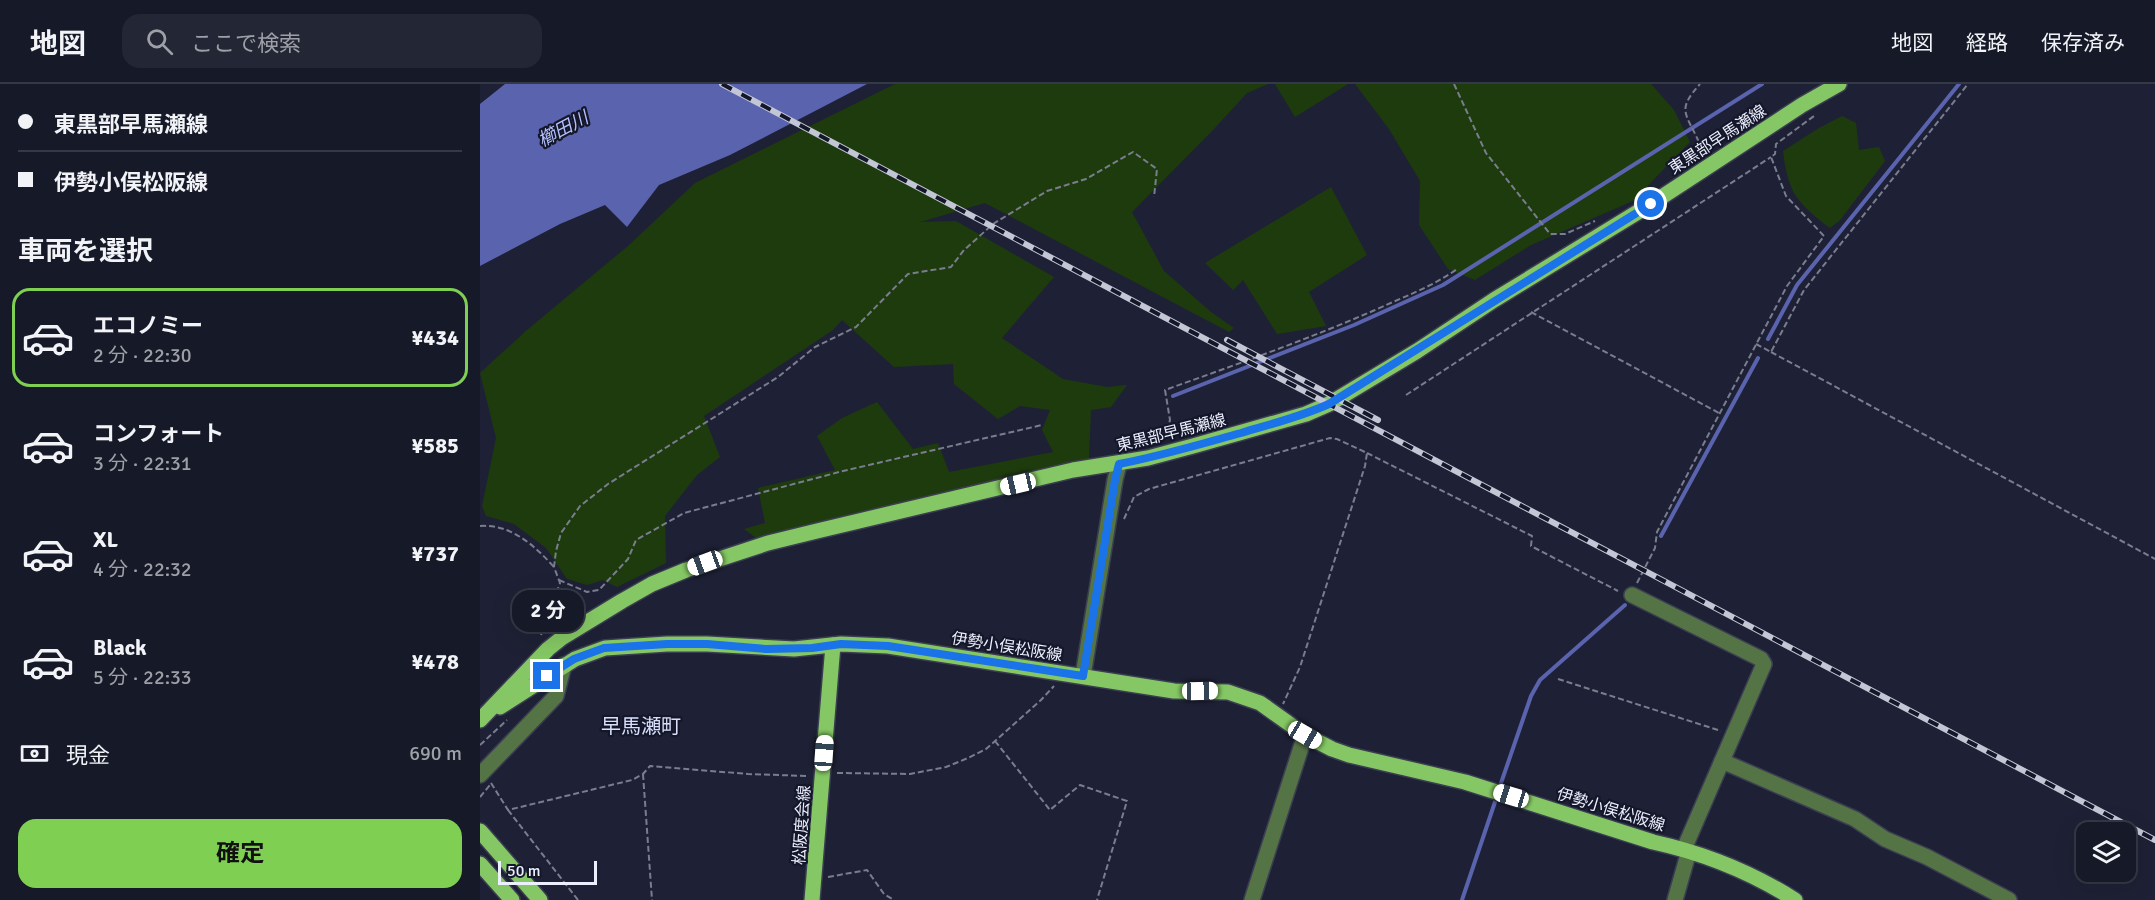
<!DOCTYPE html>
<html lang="ja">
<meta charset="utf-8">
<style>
:root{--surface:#161928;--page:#232634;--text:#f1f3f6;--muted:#9ea0a8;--line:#353845;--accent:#7fd052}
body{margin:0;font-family:Signika,"Noto Sans JP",sans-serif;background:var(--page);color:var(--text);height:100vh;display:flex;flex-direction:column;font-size:22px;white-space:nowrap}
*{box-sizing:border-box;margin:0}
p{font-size:20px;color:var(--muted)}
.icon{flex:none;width:33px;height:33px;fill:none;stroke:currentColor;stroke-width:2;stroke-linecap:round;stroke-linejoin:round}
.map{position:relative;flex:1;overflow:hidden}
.sheet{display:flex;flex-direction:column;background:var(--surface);width:480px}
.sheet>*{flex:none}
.hud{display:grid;align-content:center;height:132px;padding:0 18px;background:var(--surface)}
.controls{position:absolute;left:1596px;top:738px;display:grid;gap:12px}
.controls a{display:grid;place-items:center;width:60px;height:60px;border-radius:12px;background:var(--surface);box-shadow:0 6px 24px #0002,0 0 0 2px var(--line);font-size:30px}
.scale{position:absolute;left:18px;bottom:15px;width:99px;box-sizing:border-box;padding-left:6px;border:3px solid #eceffd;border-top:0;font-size:16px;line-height:21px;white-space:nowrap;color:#eceffd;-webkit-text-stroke:4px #14172a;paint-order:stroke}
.end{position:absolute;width:27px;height:27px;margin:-14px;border:8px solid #1a73e8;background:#fff;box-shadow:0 0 0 3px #fff}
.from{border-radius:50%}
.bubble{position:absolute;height:42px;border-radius:18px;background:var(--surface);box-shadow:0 6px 24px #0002,0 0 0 2px var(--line);font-size:20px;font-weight:700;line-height:42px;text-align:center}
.car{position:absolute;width:18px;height:36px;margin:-18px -9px;border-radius:8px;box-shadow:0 0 4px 2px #0007;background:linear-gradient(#fff 24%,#345 0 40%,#fff 0 76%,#345 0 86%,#fff 0)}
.hud b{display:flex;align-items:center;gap:21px;height:57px;font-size:22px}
.hud b+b{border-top:2px solid var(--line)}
.hud i{width:15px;height:15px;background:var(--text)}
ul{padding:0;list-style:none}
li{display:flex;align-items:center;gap:18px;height:99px;margin:0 12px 9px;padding:0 6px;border:3px solid transparent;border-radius:18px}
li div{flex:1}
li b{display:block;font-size:22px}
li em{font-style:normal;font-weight:700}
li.current{border-color:var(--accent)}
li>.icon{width:54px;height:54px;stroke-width:1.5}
h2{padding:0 18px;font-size:27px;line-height:72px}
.pay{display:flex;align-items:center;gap:15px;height:66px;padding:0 18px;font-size:22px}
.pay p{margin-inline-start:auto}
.primary-button{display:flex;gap:12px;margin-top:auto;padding:12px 18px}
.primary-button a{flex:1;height:69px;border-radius:18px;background:var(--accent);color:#111;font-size:24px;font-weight:700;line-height:69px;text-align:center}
header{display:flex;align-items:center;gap:36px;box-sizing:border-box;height:84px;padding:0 30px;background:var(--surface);border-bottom:2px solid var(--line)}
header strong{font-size:28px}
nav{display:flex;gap:33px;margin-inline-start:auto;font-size:21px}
.search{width:420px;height:54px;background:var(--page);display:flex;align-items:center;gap:15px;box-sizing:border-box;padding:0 21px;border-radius:18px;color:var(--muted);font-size:22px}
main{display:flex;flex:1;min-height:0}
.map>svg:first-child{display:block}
.green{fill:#1e3b0e}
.water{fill:#5a63ad}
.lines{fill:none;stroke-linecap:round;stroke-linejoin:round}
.stream{stroke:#5a63ad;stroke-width:4}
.minor-casing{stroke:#3b3e51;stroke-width:18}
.major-casing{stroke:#3b3e51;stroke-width:18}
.path{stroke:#7a7d8e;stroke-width:2;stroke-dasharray:6 3;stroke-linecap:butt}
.minor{stroke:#557446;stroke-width:15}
.major{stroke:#85c764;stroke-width:15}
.rail-casing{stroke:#c3c6d5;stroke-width:6}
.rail{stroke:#14172a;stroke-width:4;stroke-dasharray:11;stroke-linecap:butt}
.route{stroke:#1a73e8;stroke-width:8}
.labels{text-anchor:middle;stroke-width:4.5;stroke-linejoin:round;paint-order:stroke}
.street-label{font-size:16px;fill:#eceffd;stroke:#14172a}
.water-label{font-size:18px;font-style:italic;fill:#b5c1fe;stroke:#14172a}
.quarter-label{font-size:20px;fill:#d9dffa;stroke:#14172a}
</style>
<header>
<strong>地図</strong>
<div class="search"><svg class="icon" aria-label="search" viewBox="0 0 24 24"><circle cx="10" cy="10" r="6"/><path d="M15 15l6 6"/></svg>ここで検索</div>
<nav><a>地図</a><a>経路</a><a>保存済み</a></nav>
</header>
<main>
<section class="sheet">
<div class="hud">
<b><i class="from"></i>東黒部早馬瀬線</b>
<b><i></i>伊勢小俣松阪線</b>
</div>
<h2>車両を選択</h2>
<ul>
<li class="current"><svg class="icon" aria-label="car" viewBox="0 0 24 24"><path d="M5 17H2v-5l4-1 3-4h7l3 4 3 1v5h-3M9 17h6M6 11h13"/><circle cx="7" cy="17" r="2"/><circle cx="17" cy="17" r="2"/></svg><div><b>エコノミー</b><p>2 分 · 22:30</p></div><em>¥434</em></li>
<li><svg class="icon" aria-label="car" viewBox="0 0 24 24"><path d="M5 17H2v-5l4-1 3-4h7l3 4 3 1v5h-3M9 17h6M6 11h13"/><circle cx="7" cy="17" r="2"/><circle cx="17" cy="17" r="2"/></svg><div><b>コンフォート</b><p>3 分 · 22:31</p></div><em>¥585</em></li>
<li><svg class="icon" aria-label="car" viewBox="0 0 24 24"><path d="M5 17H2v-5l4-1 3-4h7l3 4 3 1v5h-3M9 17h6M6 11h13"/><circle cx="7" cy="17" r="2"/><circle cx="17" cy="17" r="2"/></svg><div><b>XL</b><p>4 分 · 22:32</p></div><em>¥737</em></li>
<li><svg class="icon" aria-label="car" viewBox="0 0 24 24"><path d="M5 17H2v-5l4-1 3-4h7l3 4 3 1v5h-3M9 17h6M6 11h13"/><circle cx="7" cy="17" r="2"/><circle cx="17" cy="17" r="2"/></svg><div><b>Black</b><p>5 分 · 22:33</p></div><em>¥478</em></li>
</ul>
<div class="pay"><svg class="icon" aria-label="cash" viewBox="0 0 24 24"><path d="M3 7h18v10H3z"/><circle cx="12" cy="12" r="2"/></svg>現金<p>690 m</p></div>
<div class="primary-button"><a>確定</a></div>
</section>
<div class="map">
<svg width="1675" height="816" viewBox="0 0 1675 816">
<rect width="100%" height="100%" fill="#1e2135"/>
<g class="green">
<path d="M415 0H788L767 9 733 46 652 128 684 187 731 228 754 244 749 248 505 119 440 138 476 137 574 193 522 254 583 295 627 303 647 301 631 323 611 326 609 375 276 454 264 445 285 439 278 404 355 386 337 352 362 334 397 318 433 365 458 359 469 388 573 368 562 346 570 326 540 322 518 335 474 300 473 280 414 283 362 236 353 246 224 332 240 373 217 391 185 432 186 479 137 503 123 496 107 501 87 495 66 464 34 440 6 432 2 422 16 354 0 289 47 246 148 162 215 99Z"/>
<path d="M795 0H868L815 33Z"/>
<path d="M875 0H1171L1194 26 1210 58 1153 117 1051 161 995 196 968 185 939 141 940 97 909 45Z"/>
<path d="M1362 32 1376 39 1379 66 1399 63 1405 77 1360 136 1350 144C1317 119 1308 109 1303 67L1339 44Z"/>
<path d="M851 103 887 171 829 208 846 242 797 250 763 196 753 206 725 179Z"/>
</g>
<path class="water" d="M25 0H387L250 71 179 101 147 143 125 121 80 140 0 182V20Z"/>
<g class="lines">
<g class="stream">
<path d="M1288 255 1317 201 1479 0"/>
<path d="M693 312 874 241 963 201 1282 0"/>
<path d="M1181 452 1278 274"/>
<path d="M1020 702 1051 612 1060 596 1145 521"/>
<path d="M982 816 1016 715"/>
</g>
<g class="minor-casing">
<g id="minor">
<path d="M1152 511 1281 575 1284 580 1242 677"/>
<path d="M603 592 635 396 639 380"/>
<path d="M0 691 76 612 84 581"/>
<path d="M1204 765 1242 677 1375 735 1405 755 1447 773 1529 816"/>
<path d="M772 816 825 651"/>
<path d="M1195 816 1209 767"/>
</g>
</g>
<g class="major-casing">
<g id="major">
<path d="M20 623 95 575 125 564 187 560H227L314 565 361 560 408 562 694 607 748 608 780 619 825 651 852 665 869 671 985 698 1173 758C1223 769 1271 788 1315 816"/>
<path d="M0 636 68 565 83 553 142 517 172 500 206 486 288 459 337 447 593 386 668 374 713 362 826 330 849 320 937 267 1014 216 1171 120 1322 21 1359 0"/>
<path d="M0 747 60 816"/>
<path d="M0 780 32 816"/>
<path d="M332 816 353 561"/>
</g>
</g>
<g class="path">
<path d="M974 0 1006 69 1070 150H1085L1115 137"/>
<path d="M1196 86 1213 70 1218 56C1205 28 1197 26 1220 0"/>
<path d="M1051 228 1239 329"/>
<path d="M1276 260 1291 268 1324 206 1488 0"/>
<path d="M1291 268 1675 475"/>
<path d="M926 311 1291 73"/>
<path d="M654 361 660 357 687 347 690 336 685 306C755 281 826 256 895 226 923 213 952 203 977 185"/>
<path d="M887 369 1052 452 1051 462 1138 507"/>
<path d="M644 435 654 413 669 405 850 354 857 355 887 369 885 382 820 583 803 620"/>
<path d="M0 442C31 440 54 461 74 483"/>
<path d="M79 496 107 508 119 506 148 475 156 456 204 429 363 387 562 341"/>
<path d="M1157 499 1175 464 1177 448 1307 202 1344 152 1306 112 1291 73 1295 70 1296 60 1334 32"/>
<path d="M61 551 80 499 74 483 76 467 81 449 100 422 128 400 298 293 335 263 376 243 428 190 471 183 484 166 513 140 567 107 606 95 653 68 677 85 674 113"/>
<path d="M1078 595 1241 647"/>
<path d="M515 657 570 726 600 701 647 717 617 816"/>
<path d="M0 661 27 636"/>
<path d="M357 689 430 690 466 683 488 674 506 665 561 616 574 602"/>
<path d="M163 690 172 816"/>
<path d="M11 699 28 726 152 696 163 690 170 682 268 690 328 692"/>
<path d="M0 713 10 701"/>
<path d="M28 726 98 816"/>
<path d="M348 793 387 786 404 810 414 816"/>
</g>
<use href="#minor" class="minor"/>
<use href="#major" class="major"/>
<g class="rail-casing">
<g id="rail">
<path d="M242 0 1675 756"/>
<path d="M747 256 898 336"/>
</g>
</g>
<use href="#rail" class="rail"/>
</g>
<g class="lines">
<path class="route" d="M67 592 94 575 124 564 187 560H227L286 565 332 564 361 560 408 562 603 592 635 396 639 380C681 372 721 360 761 349 791 340 820 333 849 320L1171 120"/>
</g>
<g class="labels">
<g class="street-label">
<text transform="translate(1237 55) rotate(-33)" y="6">東黒部早馬瀬線</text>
<text transform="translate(691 348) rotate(-14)" y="6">東黒部早馬瀬線</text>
<text transform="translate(527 562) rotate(9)" y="6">伊勢小俣松阪線</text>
<text transform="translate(1131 725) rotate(17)" y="6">伊勢小俣松阪線</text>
<text transform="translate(321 741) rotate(-86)" y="6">松阪度会線</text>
</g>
<g class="water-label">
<text transform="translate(83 45) rotate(-28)" y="6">櫛田川</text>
</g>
<g class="quarter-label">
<text x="161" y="649">早馬瀬町</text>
</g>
</g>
</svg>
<div class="controls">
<a><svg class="icon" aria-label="layers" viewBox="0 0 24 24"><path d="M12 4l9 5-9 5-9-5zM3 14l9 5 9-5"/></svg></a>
</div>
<div class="scale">50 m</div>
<i class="end from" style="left:1171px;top:120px"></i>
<i class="end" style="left:67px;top:592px"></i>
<div class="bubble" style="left:32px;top:506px;width:72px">2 分</div>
<i class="car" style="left:538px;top:400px;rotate:257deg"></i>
<i class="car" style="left:225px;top:479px;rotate:250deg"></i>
<i class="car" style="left:720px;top:607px;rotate:89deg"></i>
<i class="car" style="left:825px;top:651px;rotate:120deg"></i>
<i class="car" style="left:344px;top:669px;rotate:4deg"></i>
<i class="car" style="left:1031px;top:712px;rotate:287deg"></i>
</div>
</main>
